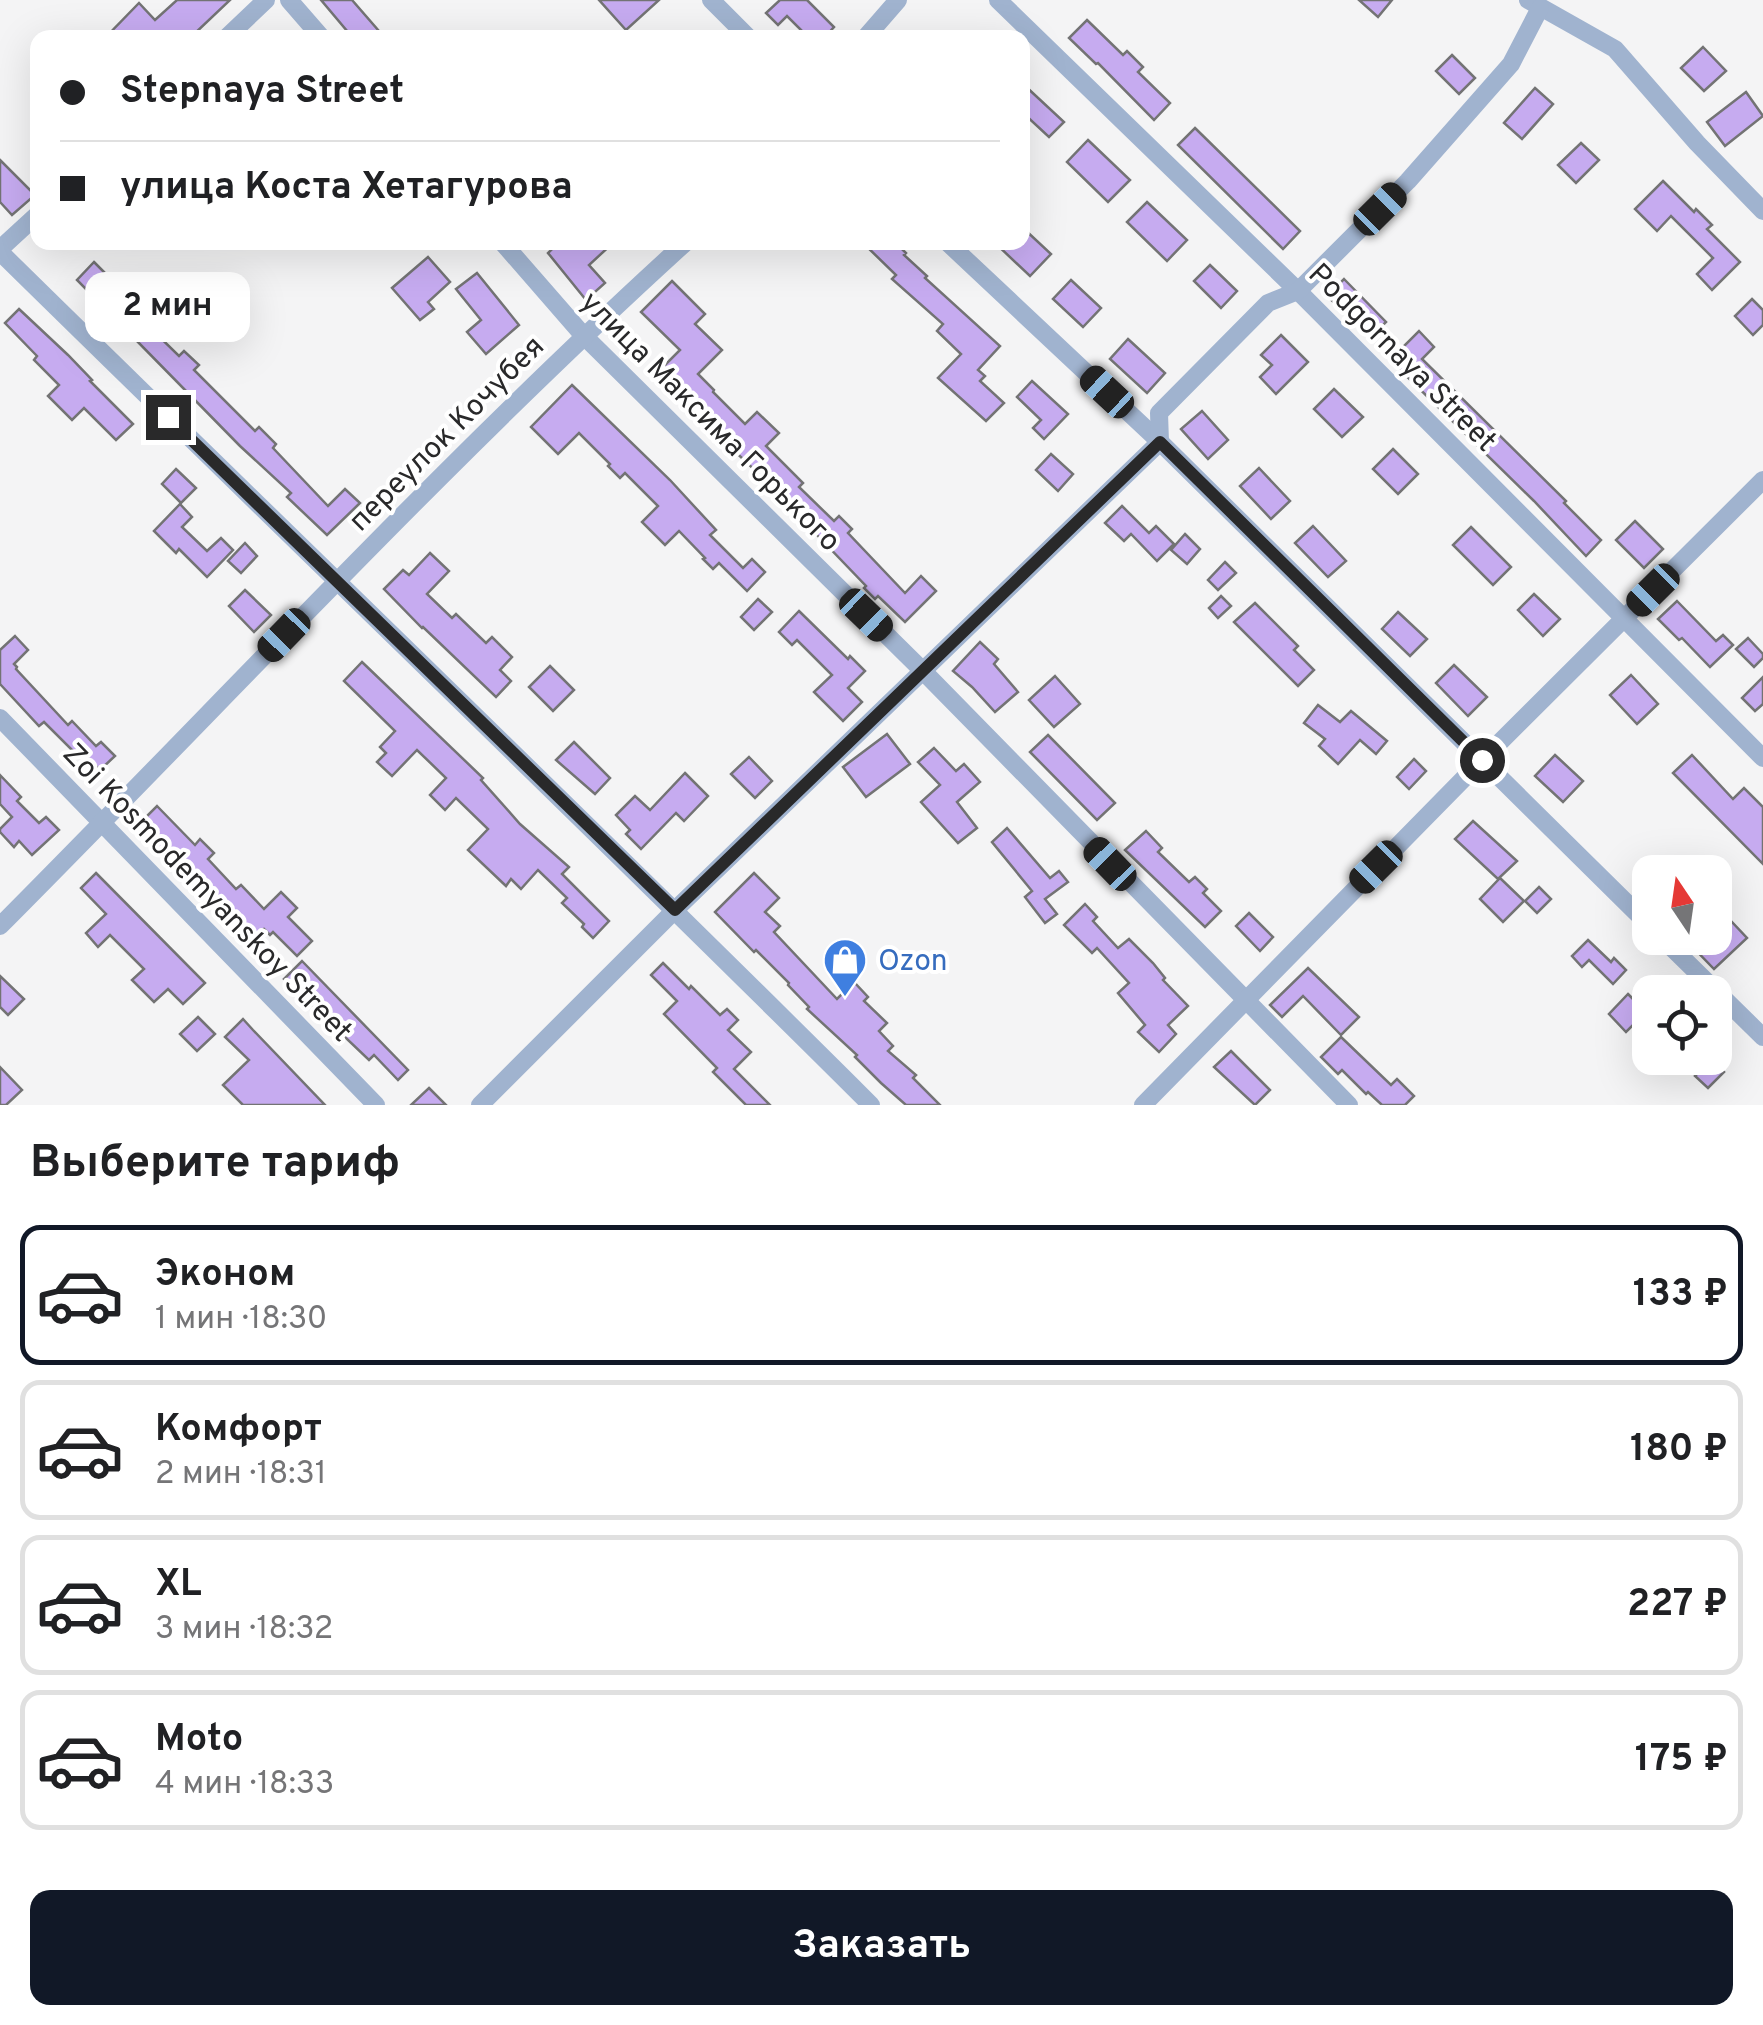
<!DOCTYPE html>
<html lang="ru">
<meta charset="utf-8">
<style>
:root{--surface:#fff;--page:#f2f2f2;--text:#202124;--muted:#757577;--line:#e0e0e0;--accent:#111827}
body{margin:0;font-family:Overpass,sans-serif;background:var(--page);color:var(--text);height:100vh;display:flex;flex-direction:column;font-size:38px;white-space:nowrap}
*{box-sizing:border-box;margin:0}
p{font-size:32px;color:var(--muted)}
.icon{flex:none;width:55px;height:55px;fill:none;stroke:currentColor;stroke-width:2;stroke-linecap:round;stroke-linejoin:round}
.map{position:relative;height:1105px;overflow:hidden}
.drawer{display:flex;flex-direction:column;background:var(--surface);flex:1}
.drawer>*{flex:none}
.hud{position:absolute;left:30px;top:30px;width:1000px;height:220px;border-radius:20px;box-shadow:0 10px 40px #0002;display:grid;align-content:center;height:220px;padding:0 30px;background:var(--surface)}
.needle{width:65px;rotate:347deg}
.buttons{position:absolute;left:1632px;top:855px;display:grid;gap:20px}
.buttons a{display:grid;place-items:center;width:100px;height:100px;border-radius:20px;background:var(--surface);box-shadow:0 10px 40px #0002;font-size:50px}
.end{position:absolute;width:45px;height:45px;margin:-22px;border:12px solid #29292a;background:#fff;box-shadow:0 0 0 5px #fff}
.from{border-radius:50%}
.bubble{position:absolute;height:70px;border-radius:20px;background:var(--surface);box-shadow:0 10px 40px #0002;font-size:32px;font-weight:700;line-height:70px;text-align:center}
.car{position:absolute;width:30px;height:60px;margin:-30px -15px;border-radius:12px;box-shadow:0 0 8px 2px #0007;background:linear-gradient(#222 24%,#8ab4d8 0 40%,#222 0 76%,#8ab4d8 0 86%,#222 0)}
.hud b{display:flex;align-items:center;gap:35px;height:95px;font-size:38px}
.hud b+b{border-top:2px solid var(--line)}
.hud i{width:25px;height:25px;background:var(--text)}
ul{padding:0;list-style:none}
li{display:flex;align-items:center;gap:30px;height:140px;margin:0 20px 15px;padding:0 10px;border:5px solid var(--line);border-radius:20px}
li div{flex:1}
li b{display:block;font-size:38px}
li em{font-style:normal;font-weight:700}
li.on{border-color:var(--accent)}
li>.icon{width:90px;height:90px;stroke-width:1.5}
h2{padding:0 30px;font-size:45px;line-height:120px}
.button{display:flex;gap:20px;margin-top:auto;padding:20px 30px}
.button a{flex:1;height:115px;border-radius:20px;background:var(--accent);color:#fff;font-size:40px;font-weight:700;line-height:115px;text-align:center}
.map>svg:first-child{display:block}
.building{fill:#c6abf0;stroke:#737374;stroke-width:2.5}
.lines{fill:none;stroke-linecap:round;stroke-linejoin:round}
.minor{stroke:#a0b3cf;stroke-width:18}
.route{stroke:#29292a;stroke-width:12}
.labels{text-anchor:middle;stroke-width:8;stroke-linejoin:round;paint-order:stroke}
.street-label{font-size:30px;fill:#29292a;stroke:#fff}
.shop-label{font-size:30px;fill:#366cbe;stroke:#fff;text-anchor:start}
</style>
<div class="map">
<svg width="1763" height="1105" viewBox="0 0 1763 1105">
<rect width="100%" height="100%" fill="#f4f4f5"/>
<g class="building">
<path d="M177 0H230L190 38H105L139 3 155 20Z"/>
<path d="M321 0H352L385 38H353Z"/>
<path d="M599 0H659L626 30Z"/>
<path d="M780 0H807L834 27 824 38H809L787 16 778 25 766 13Z"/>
<path d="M1359 0H1392L1378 17Z"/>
<path d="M1087 20 1123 55 1127 51 1143 67 1138 72 1170 103 1154 120 1098 63 1096 64 1069 38Z"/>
<path d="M1703 47 1726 71 1704 91 1681 68Z"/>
<path d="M1452 55 1475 78 1459 94 1436 71Z"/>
<path d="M1022 83 1064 122 1049 137 1022 112Z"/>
<path d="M1535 88 1553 104 1522 139 1504 123Z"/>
<path d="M1746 92 1763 116 1725 146 1707 122Z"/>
<path d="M1195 128 1300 231 1283 249 1178 145Z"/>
<path d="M1088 140 1130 180 1108 202 1067 162Z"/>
<path d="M1581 143 1599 160 1576 183 1558 165Z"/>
<path d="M0 160 35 195 12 215 0 202Z"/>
<path d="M1663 181 1694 212 1696 209 1712 225 1707 229 1740 262 1712 290 1697 274 1713 258 1671 216 1657 231 1635 209Z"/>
<path d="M1147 202 1187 240 1167 261 1127 222Z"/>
<path d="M1022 227 1051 254 1030 276 994 242H1022Z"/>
<path d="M559 242H614L589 265 605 283 586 300 548 253Z"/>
<path d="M862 242H895L906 253 904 255 927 276 925 278 1000 346 978 370 985 376 980 381 1004 403 986 421 938 378 961 354 937 331 943 324 892 279 896 275Z"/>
<path d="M428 257 450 282 428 302 434 309 420 320 392 288Z"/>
<path d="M94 262 111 279 109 281 139 309 135 313 179 356 184 351 199 365 194 370 255 431 259 427 276 444 273 448 328 506 345 489 360 503 327 535 287 497 291 493 240 446 77 280Z"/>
<path d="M1210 265 1237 291 1221 308 1194 281Z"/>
<path d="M477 273 519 325 486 354 467 332 481 320 456 289Z"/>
<path d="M1344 279 1386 322 1371 337 1327 296Z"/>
<path d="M1071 280 1101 308 1083 327 1053 299Z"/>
<path d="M672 281 705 314 695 324 722 350 698 374 714 390 713 392 745 424 757 412 779 433 766 446 803 483 799 487 834 521 839 516 852 529 848 533 905 593 921 576 936 591 905 622 878 596 875 599 864 588 866 586 795 512 797 510 726 443 680 393 682 392 660 370 680 350 641 312Z"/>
<path d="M1752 299 1763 310V325L1753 335 1735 316Z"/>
<path d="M19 309 68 355 92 380 90 381 133 424 116 440 84 408 72 420 48 396 59 385 34 360 37 356 5 323Z"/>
<path d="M1419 331 1434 347 1422 359 1566 501 1564 503 1601 540 1586 556 1534 501 1390 360Z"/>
<path d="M1281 335 1308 362 1276 394 1260 377 1272 365 1261 355Z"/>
<path d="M1128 339 1165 373 1147 393 1110 359Z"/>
<path d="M1032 381 1068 414 1044 439 1033 428 1041 420 1017 397Z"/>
<path d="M572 385 670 480 716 530 710 535 743 568 752 559 765 572 747 591 719 563 713 569 703 559 705 558 679 531 665 545 642 522 658 506 625 473 620 478 608 466 610 464 579 433 558 454 531 427Z"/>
<path d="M1334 389 1363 417 1342 437 1314 409Z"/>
<path d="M1202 411 1228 440 1208 459 1181 429Z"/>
<path d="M1393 449 1418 474 1398 494 1373 469Z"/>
<path d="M1051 454 1073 474 1058 491 1036 470Z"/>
<path d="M1259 468 1290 501 1271 519 1240 486Z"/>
<path d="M176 469 196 488 181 503 162 484Z"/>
<path d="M180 504 192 517 182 527 207 551 221 538 233 550 207 577 179 549 176 553 154 531Z"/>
<path d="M1122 506 1149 533 1156 526 1174 544 1157 561 1131 534 1124 541 1105 523Z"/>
<path d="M1635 521 1663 549 1644 568 1616 540Z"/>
<path d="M1313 526 1346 561 1328 577 1295 543Z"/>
<path d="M1471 527 1511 567 1493 585 1453 545Z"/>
<path d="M1185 534 1200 549 1187 564 1171 550Z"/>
<path d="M245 543 257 556 241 573 228 561Z"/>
<path d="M430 553 449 571 427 594 452 618 456 614 486 643 492 637 512 657 500 670 511 681 496 697 423 627 422 628 384 589 403 570 409 575Z"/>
<path d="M1225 562 1236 573 1218 590 1208 580Z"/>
<path d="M245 590 271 615 254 632 229 606Z"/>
<path d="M1534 594 1560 619 1543 636 1518 610Z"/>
<path d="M1221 596 1231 606 1218 618 1209 608Z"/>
<path d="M758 599 772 612 754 630 741 617Z"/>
<path d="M1677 601 1716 641 1723 635 1733 645 1710 667 1682 638 1679 640 1658 619Z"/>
<path d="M1255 603 1298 646 1294 650 1314 670 1298 686 1234 622Z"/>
<path d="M799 611 848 659 850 656 865 671 848 688 862 702 843 721 814 692 832 675 797 640 792 645 779 632Z"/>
<path d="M1398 612 1427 639 1410 656 1382 629Z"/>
<path d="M15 636 28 650 14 664 17 667 16 669 68 725 72 721 96 746 101 742 115 756 100 770 81 751 77 755 44 722 39 726 0 684V650Z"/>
<path d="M1748 638 1763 654V658L1754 667 1736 649Z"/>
<path d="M980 642 998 659 994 664 1018 692 995 712 972 687 953 671Z"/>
<path d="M362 662 483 778 481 780 520 824 569 867 562 874 609 921 593 938 582 927 584 924 562 903 567 898 538 870 521 889 511 879 506 886 468 850 488 829 456 798 445 810 430 795 446 778 417 750 392 776 377 762 386 753 380 747 395 731 344 681Z"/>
<path d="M1454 665 1487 697 1468 716 1436 683Z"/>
<path d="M550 666 574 690 553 711 529 687Z"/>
<path d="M1631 675 1658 704 1637 724 1610 695Z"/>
<path d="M1055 676 1080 704 1054 727 1029 700Z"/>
<path d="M1763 677V704L1755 711 1742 698Z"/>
<path d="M1318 705 1340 722 1351 711 1387 741 1376 754 1360 740 1338 764 1319 746 1325 739 1304 723Z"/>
<path d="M887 734 910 764 866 797 843 767Z"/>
<path d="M1048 735 1115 803 1097 820 1030 752Z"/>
<path d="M574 742 610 778 595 794 556 760Z"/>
<path d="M934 748 956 771 964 764 980 782 957 802 977 828 958 843 921 802 940 785 918 762Z"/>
<path d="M1555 755 1583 781 1563 802 1535 776Z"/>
<path d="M1692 755 1733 799 1744 788 1763 807V864L1673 773Z"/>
<path d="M749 757 772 781 755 798 731 774Z"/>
<path d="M1414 759 1426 771 1409 789 1397 777Z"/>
<path d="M685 773 708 796 684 821 676 813 641 849 626 834 630 830 616 815 635 796 650 810Z"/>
<path d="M0 775 21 797 17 801 39 823 46 817 59 830 32 855 19 841 14 847 0 832V829L12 817 0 804Z"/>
<path d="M157 806 195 845 200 839 214 853 208 859 236 889 241 885 264 909 281 892 297 908 288 917 312 941 297 956 273 932 270 935 264 929 249 943 239 933 242 930 205 893 188 878 187 880 135 828Z"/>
<path d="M1473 821 1517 861 1498 879 1455 839Z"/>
<path d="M1007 828 1050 878 1059 871 1068 882 1045 899 1057 914 1045 923 1025 897 1032 891 992 842Z"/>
<path d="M1146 831 1162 848 1158 852 1189 882 1195 877 1207 889 1203 893 1221 911 1205 927 1125 850Z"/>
<path d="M96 873 205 983 183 1004 168 989 154 1002 132 980 144 969 110 935 98 947 86 933 106 914 81 888Z"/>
<path d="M754 873 779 898 765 912 780 926 774 932 837 999 854 982 868 997 864 1001 887 1023 879 1031 893 1046 888 1051 916 1075 913 1078 940 1105H906L881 1083 855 1057 857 1055 807 1009 809 1007 788 985 789 983 756 950 754 952 715 912Z"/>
<path d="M1500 878 1524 901 1503 922 1480 899Z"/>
<path d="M1539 887 1551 899 1537 913 1525 901Z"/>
<path d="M1085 904 1097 917 1093 921 1118 948 1129 939 1153 963 1165 978 1163 980 1188 1006 1168 1025 1176 1034 1159 1052 1138 1032 1145 1025 1118 993 1129 983 1097 948 1092 953 1064 925Z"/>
<path d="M1715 904 1747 938 1714 969 1684 938H1715Z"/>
<path d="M1249 913 1273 937 1260 951 1236 926Z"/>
<path d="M1588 940 1611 962 1614 958 1626 970 1613 984 1589 960 1582 967 1572 956Z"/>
<path d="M302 961 408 1070 398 1080 374 1055 369 1060 284 979Z"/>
<path d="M663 963 689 989 691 986 720 1015 727 1009 738 1020 728 1030 751 1052 734 1069 770 1105H746L713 1072 717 1068 664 1014 677 1001 651 975Z"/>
<path d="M1308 968 1359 1017 1341 1035 1303 996 1282 1017 1270 1005Z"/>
<path d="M0 976 24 999 8 1015 0 1007Z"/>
<path d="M1628 994 1650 1016V1035L1636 1022 1626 1032 1609 1014Z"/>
<path d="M198 1017 215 1034 197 1051 180 1034Z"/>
<path d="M243 1019 253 1030 325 1105H243L223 1085 249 1060 225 1037Z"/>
<path d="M1341 1037 1391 1085 1397 1079 1414 1096 1405 1105H1382L1368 1092 1366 1094 1342 1070 1338 1074 1321 1057Z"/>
<path d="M1231 1051 1270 1090 1255 1105 1214 1067Z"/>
<path d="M1687 1058H1710L1724 1072 1708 1088 1695 1076 1700 1071Z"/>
<path d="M0 1067 22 1090 6 1105H0Z"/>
<path d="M429 1088 446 1105H411Z"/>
</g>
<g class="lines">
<g class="minor">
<path d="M289 0 322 38"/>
<path d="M711 0 749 38"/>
<path d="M998 0 1298 291 1763 758"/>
<path d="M1528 0 1615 49 1697 143 1763 211"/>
<path d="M226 38 266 0"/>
<path d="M865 38 898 0"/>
<path d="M502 242 583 335 923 671 1349 1105"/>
<path d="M947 242 1160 442 1650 926"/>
<path d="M0 249 38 214"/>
<path d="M0 252C290 537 583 818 871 1105"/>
<path d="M0 718 376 1105"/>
<path d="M0 926C228 697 447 459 686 242"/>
<path d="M1662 938 1763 1037"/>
<path d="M480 1105 675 910 1160 442 1159 413 1268 303 1298 291 1408 181 1511 64 1540 8"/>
<path d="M1143 1105 1482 760 1763 480"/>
</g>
</g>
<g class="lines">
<path class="route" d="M168 417 675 910 1160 442 1482 760"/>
</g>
<defs>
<g id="shop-pin" transform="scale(2.25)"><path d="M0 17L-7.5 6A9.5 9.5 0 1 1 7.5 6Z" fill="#3f7fe0" stroke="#fff"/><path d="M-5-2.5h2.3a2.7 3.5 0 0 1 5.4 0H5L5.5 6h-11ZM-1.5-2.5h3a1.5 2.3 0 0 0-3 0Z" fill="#fff"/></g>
</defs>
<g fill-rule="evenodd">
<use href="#shop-pin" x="845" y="960"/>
</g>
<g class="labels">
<g class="street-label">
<text transform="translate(1403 357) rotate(45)" y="10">Podgornaya Street</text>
<text transform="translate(711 421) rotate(45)" y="10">улица Максима Горького</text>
<text transform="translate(446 433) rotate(-45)" y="10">переулок Кочубея</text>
<text transform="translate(208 892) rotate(46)" y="10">Zoi Kosmodemyanskoy Street</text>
</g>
<g class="shop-label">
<text x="878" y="970">Ozon</text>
</g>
</g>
</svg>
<div class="buttons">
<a><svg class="needle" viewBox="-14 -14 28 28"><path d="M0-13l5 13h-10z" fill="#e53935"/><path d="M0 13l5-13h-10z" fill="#757577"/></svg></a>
<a><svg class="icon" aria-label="locate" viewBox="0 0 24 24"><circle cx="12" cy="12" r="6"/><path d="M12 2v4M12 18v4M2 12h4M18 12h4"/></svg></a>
</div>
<i class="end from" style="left:1482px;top:760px"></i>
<i class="end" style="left:168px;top:417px"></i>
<div class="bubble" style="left:85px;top:272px;width:165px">2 мин</div>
<i class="car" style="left:1380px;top:209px;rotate:45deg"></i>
<i class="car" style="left:1107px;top:392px;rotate:313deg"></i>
<i class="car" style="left:1653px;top:590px;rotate:225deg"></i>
<i class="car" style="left:866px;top:615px;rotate:134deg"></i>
<i class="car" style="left:284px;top:635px;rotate:224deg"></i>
<i class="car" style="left:1110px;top:864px;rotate:316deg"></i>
<i class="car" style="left:1376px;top:867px;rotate:225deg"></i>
<div class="hud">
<b><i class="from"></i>Stepnaya Street</b>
<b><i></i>улица Коста Хетагурова</b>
</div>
</div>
<section class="drawer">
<h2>Выберите тариф</h2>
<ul>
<li class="on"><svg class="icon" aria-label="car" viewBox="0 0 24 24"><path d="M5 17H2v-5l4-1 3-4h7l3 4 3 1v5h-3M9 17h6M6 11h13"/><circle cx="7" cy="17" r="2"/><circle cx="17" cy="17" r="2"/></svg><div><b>Эконом</b><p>1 мин · 18:30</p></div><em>133 ₽</em></li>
<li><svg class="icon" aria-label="car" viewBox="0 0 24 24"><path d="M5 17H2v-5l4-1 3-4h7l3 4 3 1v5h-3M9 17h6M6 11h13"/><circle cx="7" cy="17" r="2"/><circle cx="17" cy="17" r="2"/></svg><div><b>Комфорт</b><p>2 мин · 18:31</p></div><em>180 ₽</em></li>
<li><svg class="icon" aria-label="car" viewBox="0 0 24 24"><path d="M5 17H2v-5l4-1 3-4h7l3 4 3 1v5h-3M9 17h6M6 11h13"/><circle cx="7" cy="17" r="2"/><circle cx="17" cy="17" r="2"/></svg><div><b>XL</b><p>3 мин · 18:32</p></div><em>227 ₽</em></li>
<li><svg class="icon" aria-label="car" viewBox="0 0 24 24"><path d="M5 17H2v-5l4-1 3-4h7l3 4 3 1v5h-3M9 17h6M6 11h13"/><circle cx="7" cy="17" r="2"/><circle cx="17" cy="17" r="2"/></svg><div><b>Moto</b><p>4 мин · 18:33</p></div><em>175 ₽</em></li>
</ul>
<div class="button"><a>Заказать</a></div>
</section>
